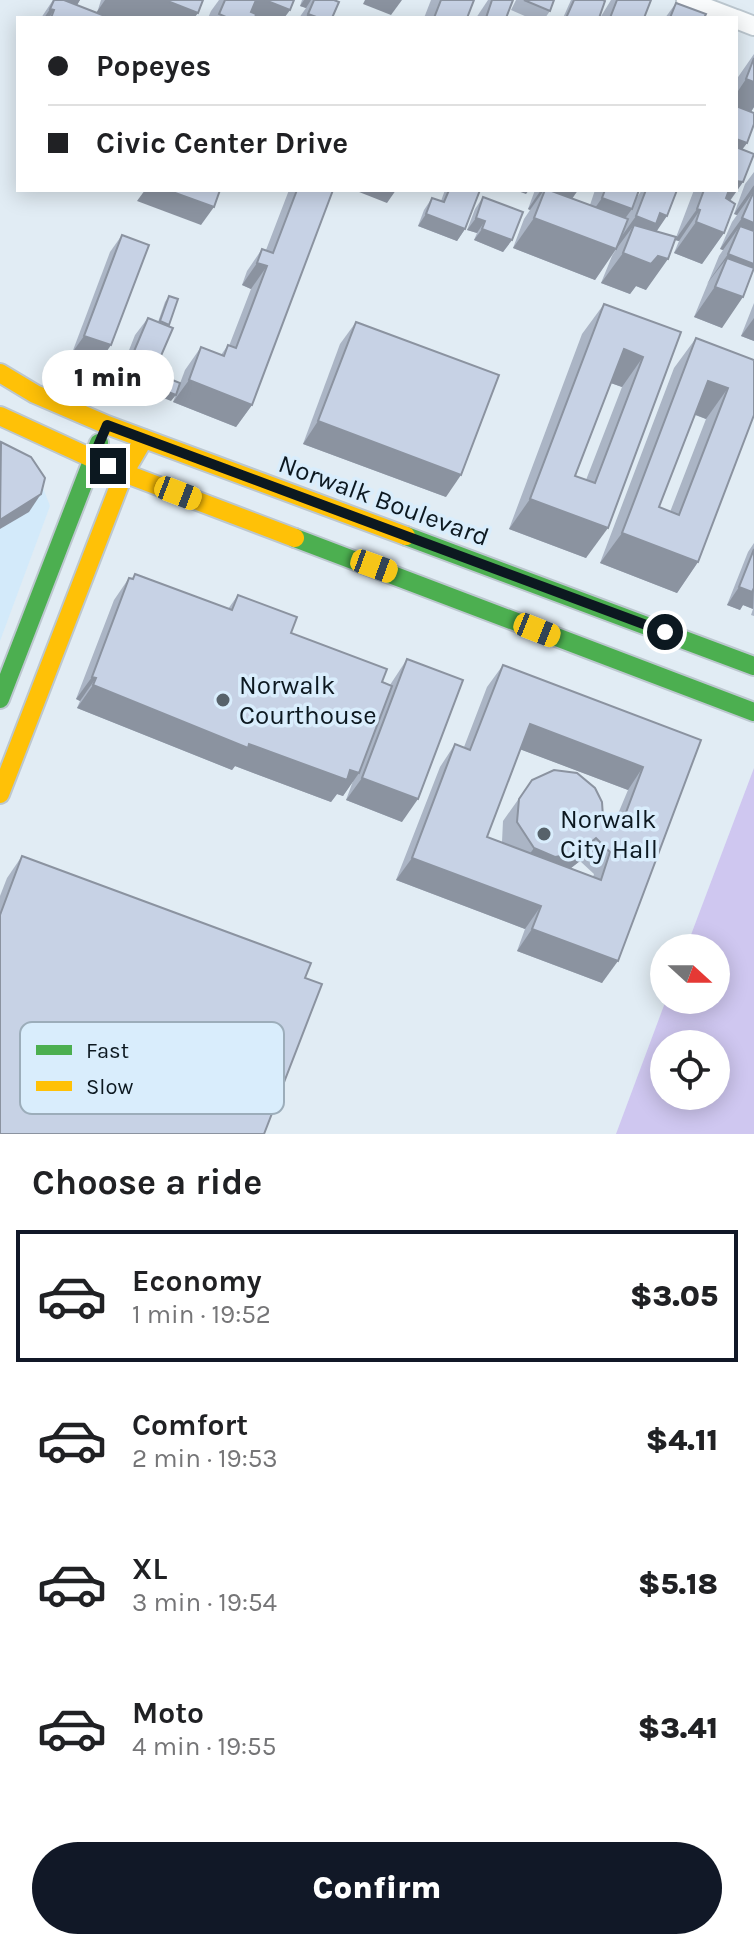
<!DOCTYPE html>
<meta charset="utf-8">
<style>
:root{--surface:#fff;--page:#f2f2f2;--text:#202124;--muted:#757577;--line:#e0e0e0;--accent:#111827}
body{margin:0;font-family:Karla,sans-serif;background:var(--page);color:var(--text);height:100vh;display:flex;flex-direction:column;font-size:30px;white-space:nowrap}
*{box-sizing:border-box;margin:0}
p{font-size:26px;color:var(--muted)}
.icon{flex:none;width:44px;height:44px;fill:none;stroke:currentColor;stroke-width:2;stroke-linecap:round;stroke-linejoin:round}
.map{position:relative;height:1134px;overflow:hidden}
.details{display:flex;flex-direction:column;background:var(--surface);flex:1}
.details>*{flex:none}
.top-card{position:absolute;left:16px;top:16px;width:722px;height:176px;border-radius:0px;box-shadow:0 4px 20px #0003;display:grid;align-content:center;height:176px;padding:0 32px;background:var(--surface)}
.needle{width:52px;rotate:111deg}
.tools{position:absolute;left:650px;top:934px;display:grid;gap:16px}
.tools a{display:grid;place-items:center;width:80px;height:80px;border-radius:50%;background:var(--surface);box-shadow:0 4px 20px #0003;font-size:40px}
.end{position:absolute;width:36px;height:36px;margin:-18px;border:10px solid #0c1820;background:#fff;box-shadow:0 0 0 4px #fff}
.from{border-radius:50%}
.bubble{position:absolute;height:56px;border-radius:28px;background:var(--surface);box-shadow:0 4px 20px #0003;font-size:26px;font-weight:800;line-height:56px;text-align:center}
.car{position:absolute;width:24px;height:48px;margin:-24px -12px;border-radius:10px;box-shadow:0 0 6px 2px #0007;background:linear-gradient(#f5c518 24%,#345 0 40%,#f5c518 0 76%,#345 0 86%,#f5c518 0)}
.top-card b{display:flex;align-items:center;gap:28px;height:76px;font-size:30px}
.top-card b+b{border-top:2px solid var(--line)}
.top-card i{width:20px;height:20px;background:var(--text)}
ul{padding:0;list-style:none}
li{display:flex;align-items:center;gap:24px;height:132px;margin:0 16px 12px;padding:0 16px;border:4px solid transparent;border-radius:0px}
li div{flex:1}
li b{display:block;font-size:30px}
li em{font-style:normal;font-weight:800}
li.selected{border-color:var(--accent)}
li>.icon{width:72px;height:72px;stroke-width:1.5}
h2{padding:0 32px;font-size:36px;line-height:96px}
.action{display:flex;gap:16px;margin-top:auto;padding:16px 32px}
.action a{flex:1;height:92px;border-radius:48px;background:var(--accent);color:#fff;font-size:32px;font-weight:800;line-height:92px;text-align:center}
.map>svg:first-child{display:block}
.built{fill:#d3eafa}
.green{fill:#cfc7f0;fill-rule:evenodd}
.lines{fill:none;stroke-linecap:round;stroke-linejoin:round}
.street-casing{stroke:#bcc7cf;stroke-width:22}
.fast-casing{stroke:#bcc7cf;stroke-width:22}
.slow-casing{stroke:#bcc7cf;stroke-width:22}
.street{stroke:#fafcfd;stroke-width:18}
.fast{stroke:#4caf50;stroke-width:18}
.slow{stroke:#ffc107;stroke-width:18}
.wall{fill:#abb5c5;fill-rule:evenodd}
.shaded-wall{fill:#8b93a0}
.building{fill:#c7d2e5;stroke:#8b93a0;stroke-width:2;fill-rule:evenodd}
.route{stroke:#0c1820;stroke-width:10}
.poi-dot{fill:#57626a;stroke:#d9edfc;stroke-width:3}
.labels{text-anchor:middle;stroke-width:7;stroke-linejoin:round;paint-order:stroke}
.street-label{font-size:26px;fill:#0c1820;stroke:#d9edfc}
.poi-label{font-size:26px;fill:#0c1820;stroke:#d9edfc;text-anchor:start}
.key{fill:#d9edfc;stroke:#9cadba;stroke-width:2}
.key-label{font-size:22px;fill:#0c1820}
</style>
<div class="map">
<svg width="754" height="1134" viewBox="0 0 754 1134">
<rect width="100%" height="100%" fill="#e1ecf4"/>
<path class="built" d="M0 455 37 472 50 506 0 641Z"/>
<path class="green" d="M754 768V1134H616L666 1000H716V948H686ZM664 1044H716V1096H664Z"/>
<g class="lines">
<g class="street-casing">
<g id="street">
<path d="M686 0 733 18"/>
<path d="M736 19 754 26"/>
</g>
</g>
<g class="fast-casing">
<g id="fast">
<path d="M406 536 754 666"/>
<path d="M295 538 754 712"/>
<path d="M0 699 99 443"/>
</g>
</g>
<g class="slow-casing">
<g id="slow">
<path d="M0 373 35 394 107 425 406 536"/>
<path d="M0 416 124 473 295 538"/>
<path d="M0 794 124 473 144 439"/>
</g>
</g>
<use href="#street" class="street"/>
<use href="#fast" class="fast"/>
<use href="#slow" class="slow"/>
</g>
<g class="wall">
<path d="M53 0H80L77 5 97 13 101 0H203L198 13 194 18H41Z"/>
<path d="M219 0H294L290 10 284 18H208L211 11Z"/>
<path d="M302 0H334L332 18H299L306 8 300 6Z"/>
<path d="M431 0H474L467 18H424Z"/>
<path d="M488 0H513L506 18H476Z"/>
<path d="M516 0H554L550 11 545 18H526L527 17 511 10Z"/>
<path d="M571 0H603L599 18H563Z"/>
<path d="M611 0H651L644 18H600Z"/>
<path d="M676 3 704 18H665Z"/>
<path d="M754 54V107L751 112 747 143 742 149 743 182 730 201 724 233 702 264 674 253 679 241 675 240 694 190H736V80Z"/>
<path d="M754 172V185L722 328 694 317 719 256 723 250 720 249 732 222 737 215 734 214 745 184Z"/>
<path d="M289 190H333L252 405 236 427 173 402 185 370 201 347 221 355 228 345 229 346 251 289 242 285 247 271 262 249 266 250Z"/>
<path d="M445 190H480L465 229 457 241 418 226 424 210 432 198 441 201Z"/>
<path d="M535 190H578L572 199 590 205 595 190H639L635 200 642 190H677L656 232 646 290 636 286 630 294 601 283 612 256 617 248 595 280 513 248 524 219 530 210 528 209Z"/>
<path d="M483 197 512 240 503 252 474 240 477 233 467 230 475 209Z"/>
<path d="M122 235 99 363 72 353 110 252Z"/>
<path d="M169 296V325L157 365 145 383 120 373 135 335 148 318 158 322 165 302Z"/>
<path d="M754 303V341L741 336Z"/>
<path d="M604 304 681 332 586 558 509 529 582 334ZM611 383 622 387 586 480 575 476Z"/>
<path d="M356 322 446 497 303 444 340 344Z"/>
<path d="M696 338 754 360 698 562 677 593 600 563 674 368ZM695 415 706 419 670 512 659 507Z"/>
<path d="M754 543V616L751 615 753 609 743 605 740 610 727 605 748 552Z"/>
<path d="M135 574 228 609 238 595 291 633 390 685 407 659 402 822 346 800 353 781 343 796 337 794 331 802 235 766 232 770 77 708 80 701 76 699 114 600 129 578 132 579Z"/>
<path d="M503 665 701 740 602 983 517 951 525 929 396 880 440 767 455 744 464 747 487 687ZM520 749 628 790 615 821 603 817 532 780 503 821 502 842 487 837ZM580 861 594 874 593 877 571 868Z"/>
<path d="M22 856 305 978 0 1134V896L7 878Z"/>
</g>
<g class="shaded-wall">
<path d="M57 0H80L77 5Z"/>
<path d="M105 0H165L198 13 194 18H110L96 13Z"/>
<path d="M255 0H265L290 10 284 18H242Z"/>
<path d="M304 0H311L306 8 300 6Z"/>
<path d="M365 0H402L391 15 363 4Z"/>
<path d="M50 9 54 10 49 18H44Z"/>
<path d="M308 14 319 18H305Z"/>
<path d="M746 79 754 82V107L747 118 736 114V94Z"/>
<path d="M736 139 747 143 736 158Z"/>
<path d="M736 181 743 182 721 213 727 190H736Z"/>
<path d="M754 185V221V191L737 215 734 214Z"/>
<path d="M145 190H167L214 207 201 225 137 201Z"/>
<path d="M354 190H396L387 203Z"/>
<path d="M515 190H529L526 194Z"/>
<path d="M541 190H544L530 210 528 209Z"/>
<path d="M545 190H578L557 220Z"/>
<path d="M602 198 632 209 610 239 581 228Z"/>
<path d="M697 209 700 210 679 241 675 240Z"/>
<path d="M660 213 667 216 646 247 634 225 617 248 614 247 636 216Z"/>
<path d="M426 214 465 229 457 241 418 226Z"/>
<path d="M476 218 485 221 477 233 467 230Z"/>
<path d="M534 218 616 249 595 280 513 248Z"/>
<path d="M742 218 754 223V252L740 226 723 250 720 249Z"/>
<path d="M696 222 724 233 702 264 674 253Z"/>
<path d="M482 229 512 240 503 252 474 240Z"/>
<path d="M623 253 658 256 668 259 646 290 636 286 630 294 601 283Z"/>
<path d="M728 254 754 264V269L743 297 722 328 694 317 714 288 727 258 706 285Z"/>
<path d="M257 263 267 266 251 289 242 285Z"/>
<path d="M754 318V341L741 336Z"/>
<path d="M84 336 111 345 99 363 72 353Z"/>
<path d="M624 349 643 357 622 387 602 380Z"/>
<path d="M132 356 157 365 145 383 120 373Z"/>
<path d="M189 380 252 405 236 427 173 402Z"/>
<path d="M708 381 728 388 706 419 686 411Z"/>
<path d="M155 387 176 395 171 401 151 393Z"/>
<path d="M318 421 461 475 446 497 303 444Z"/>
<path d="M41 494 29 512 0 529V520Z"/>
<path d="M530 499 608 528 586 558 509 529Z"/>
<path d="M622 533 698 562 677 593 600 563Z"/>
<path d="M739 587H754L753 609 743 605 740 610 727 605Z"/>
<path d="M92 677 96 678 80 701 76 699Z"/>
<path d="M93 685 249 744 359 773 343 796 337 794 331 802 235 766 232 770 77 708Z"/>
<path d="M530 724 643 767 628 790 514 747Z"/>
<path d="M362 778 418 799 402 822 346 800Z"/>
<path d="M596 838 580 861 562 875 518 870 534 848Z"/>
<path d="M412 858 541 906 525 929 396 880Z"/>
<path d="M532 929 618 961 602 983 517 951Z"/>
</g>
<g class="building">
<path d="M54 0H64L110 18H51L54 10 50 9Z"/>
<path d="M165 0H203L198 13Z"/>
<path d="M225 0H256L251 12 256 14 255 18H228L219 14Z"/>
<path d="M265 0H294L290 10Z"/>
<path d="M314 0H334L339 2 332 18H319L308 14Z"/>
<path d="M441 0H474L467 18H434Z"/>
<path d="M492 0H513L506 18H486Z"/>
<path d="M524 0H554L550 11Z"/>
<path d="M574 0H603L605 1 599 18H566Z"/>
<path d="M617 0H651L644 18H610Z"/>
<path d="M676 3 706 14 704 18H670Z"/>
<path d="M754 58V82L746 79Z"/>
<path d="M736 106 754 113V124L747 143 736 139Z"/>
<path d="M736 147 754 154 743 182 736 181Z"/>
<path d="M167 190H220L214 207Z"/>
<path d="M297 190H333L252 405 189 380 201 347 224 356 228 345 236 348 267 266 257 263 262 249 273 253Z"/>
<path d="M449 190H480L465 229 426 214 432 198 444 202Z"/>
<path d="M545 190H549L628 219 616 249 534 218Z"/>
<path d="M605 190H639L632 209 602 198Z"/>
<path d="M646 190H677L667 216 660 213 656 224 636 216Z"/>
<path d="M704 190H729L726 198 735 204 724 233 696 222 700 210 697 209Z"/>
<path d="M754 191V223L742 218Z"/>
<path d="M483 197 523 212 512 240 482 229 485 221 476 218Z"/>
<path d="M634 225 676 237 668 259 658 256 651 264 623 253Z"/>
<path d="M740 226 754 231V264L728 254Z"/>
<path d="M122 235 149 245 111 345 84 336Z"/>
<path d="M727 258 754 268 743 297 715 287Z"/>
<path d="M169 296 178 299 169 325 160 321Z"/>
<path d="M604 304 681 332 608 528 530 499ZM624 349 643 357 595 483 575 476Z"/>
<path d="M148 318 173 328 157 365 132 356Z"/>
<path d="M356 322 499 375 461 475 318 421Z"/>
<path d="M696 338 754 360V415L698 562 622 533ZM708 381 728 388 679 515 659 507Z"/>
<path d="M160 375 180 383 176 395 155 387Z"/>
<path d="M1 442 31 457 45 478 41 494 0 520Z"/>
<path d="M754 549V588L752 592 739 587Z"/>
<path d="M135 574 232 610 238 595 297 617 291 633 387 669 382 682 392 686 359 773 350 770 347 780 249 744 248 748 93 685 96 678 92 677 129 578 133 579Z"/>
<path d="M407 659 463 680 418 799 362 778Z"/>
<path d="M503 665 701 740 618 961 532 929 541 906 412 858 455 744 470 750ZM530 724 643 767 622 823 603 817 602 802 595 788 577 773 554 770 532 780 519 799 517 822 534 848 555 857 578 853 596 838 610 852 601 880 487 837Z"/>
<path d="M22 856 311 963 305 978 322 984 264 1134H0V915Z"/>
</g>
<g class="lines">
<path class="route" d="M108 466 92 460 107 425 665 632"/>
</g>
<g class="poi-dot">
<circle cx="223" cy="700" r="8"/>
<circle cx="544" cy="834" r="8"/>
</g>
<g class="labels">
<g class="street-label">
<text transform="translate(384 500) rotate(20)" y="9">Norwalk Boulevard</text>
</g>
<g class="poi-label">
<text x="239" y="694">Norwalk<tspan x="239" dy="30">Courthouse</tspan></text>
<text x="560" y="828">Norwalk<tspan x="560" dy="30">City Hall</tspan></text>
</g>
</g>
<rect x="20" y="1022" width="264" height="92" rx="12" class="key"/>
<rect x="36" y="1045" width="36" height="10" fill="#4caf50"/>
<rect x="36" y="1081" width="36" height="10" fill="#ffc107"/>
<g class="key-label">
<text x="86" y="1058">Fast</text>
<text x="86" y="1094">Slow</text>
</g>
</svg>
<div class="tools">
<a><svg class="needle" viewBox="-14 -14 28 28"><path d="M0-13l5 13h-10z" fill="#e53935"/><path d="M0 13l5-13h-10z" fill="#757577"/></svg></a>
<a><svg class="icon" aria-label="locate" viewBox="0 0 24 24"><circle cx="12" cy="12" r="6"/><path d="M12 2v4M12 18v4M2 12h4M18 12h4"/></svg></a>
</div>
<i class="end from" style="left:665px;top:632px"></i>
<i class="end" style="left:108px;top:466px"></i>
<div class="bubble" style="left:42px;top:350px;width:132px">1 min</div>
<i class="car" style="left:178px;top:493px;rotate:111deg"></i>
<i class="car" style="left:374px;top:566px;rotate:110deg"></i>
<i class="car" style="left:537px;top:630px;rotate:112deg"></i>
<div class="top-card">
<b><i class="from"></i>Popeyes</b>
<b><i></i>Civic Center Drive</b>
</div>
</div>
<section class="details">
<h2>Choose a ride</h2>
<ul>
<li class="selected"><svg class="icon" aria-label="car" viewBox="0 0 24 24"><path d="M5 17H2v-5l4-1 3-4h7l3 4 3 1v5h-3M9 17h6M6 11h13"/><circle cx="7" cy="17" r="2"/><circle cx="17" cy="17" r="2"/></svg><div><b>Economy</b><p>1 min · 19:52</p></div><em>$3.05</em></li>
<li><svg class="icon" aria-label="car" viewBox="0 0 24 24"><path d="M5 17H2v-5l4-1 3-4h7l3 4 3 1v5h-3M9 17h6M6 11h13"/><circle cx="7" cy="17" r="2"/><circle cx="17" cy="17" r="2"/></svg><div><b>Comfort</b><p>2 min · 19:53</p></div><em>$4.11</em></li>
<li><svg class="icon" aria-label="car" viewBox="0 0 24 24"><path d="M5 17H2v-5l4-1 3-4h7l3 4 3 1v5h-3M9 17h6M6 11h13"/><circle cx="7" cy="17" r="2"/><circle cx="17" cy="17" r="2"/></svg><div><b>XL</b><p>3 min · 19:54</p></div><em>$5.18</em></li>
<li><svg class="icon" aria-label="car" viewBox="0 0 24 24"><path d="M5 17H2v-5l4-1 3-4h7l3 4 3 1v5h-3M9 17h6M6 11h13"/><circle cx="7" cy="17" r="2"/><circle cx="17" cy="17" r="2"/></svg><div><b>Moto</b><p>4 min · 19:55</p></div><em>$3.41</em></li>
</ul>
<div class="action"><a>Confirm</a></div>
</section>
